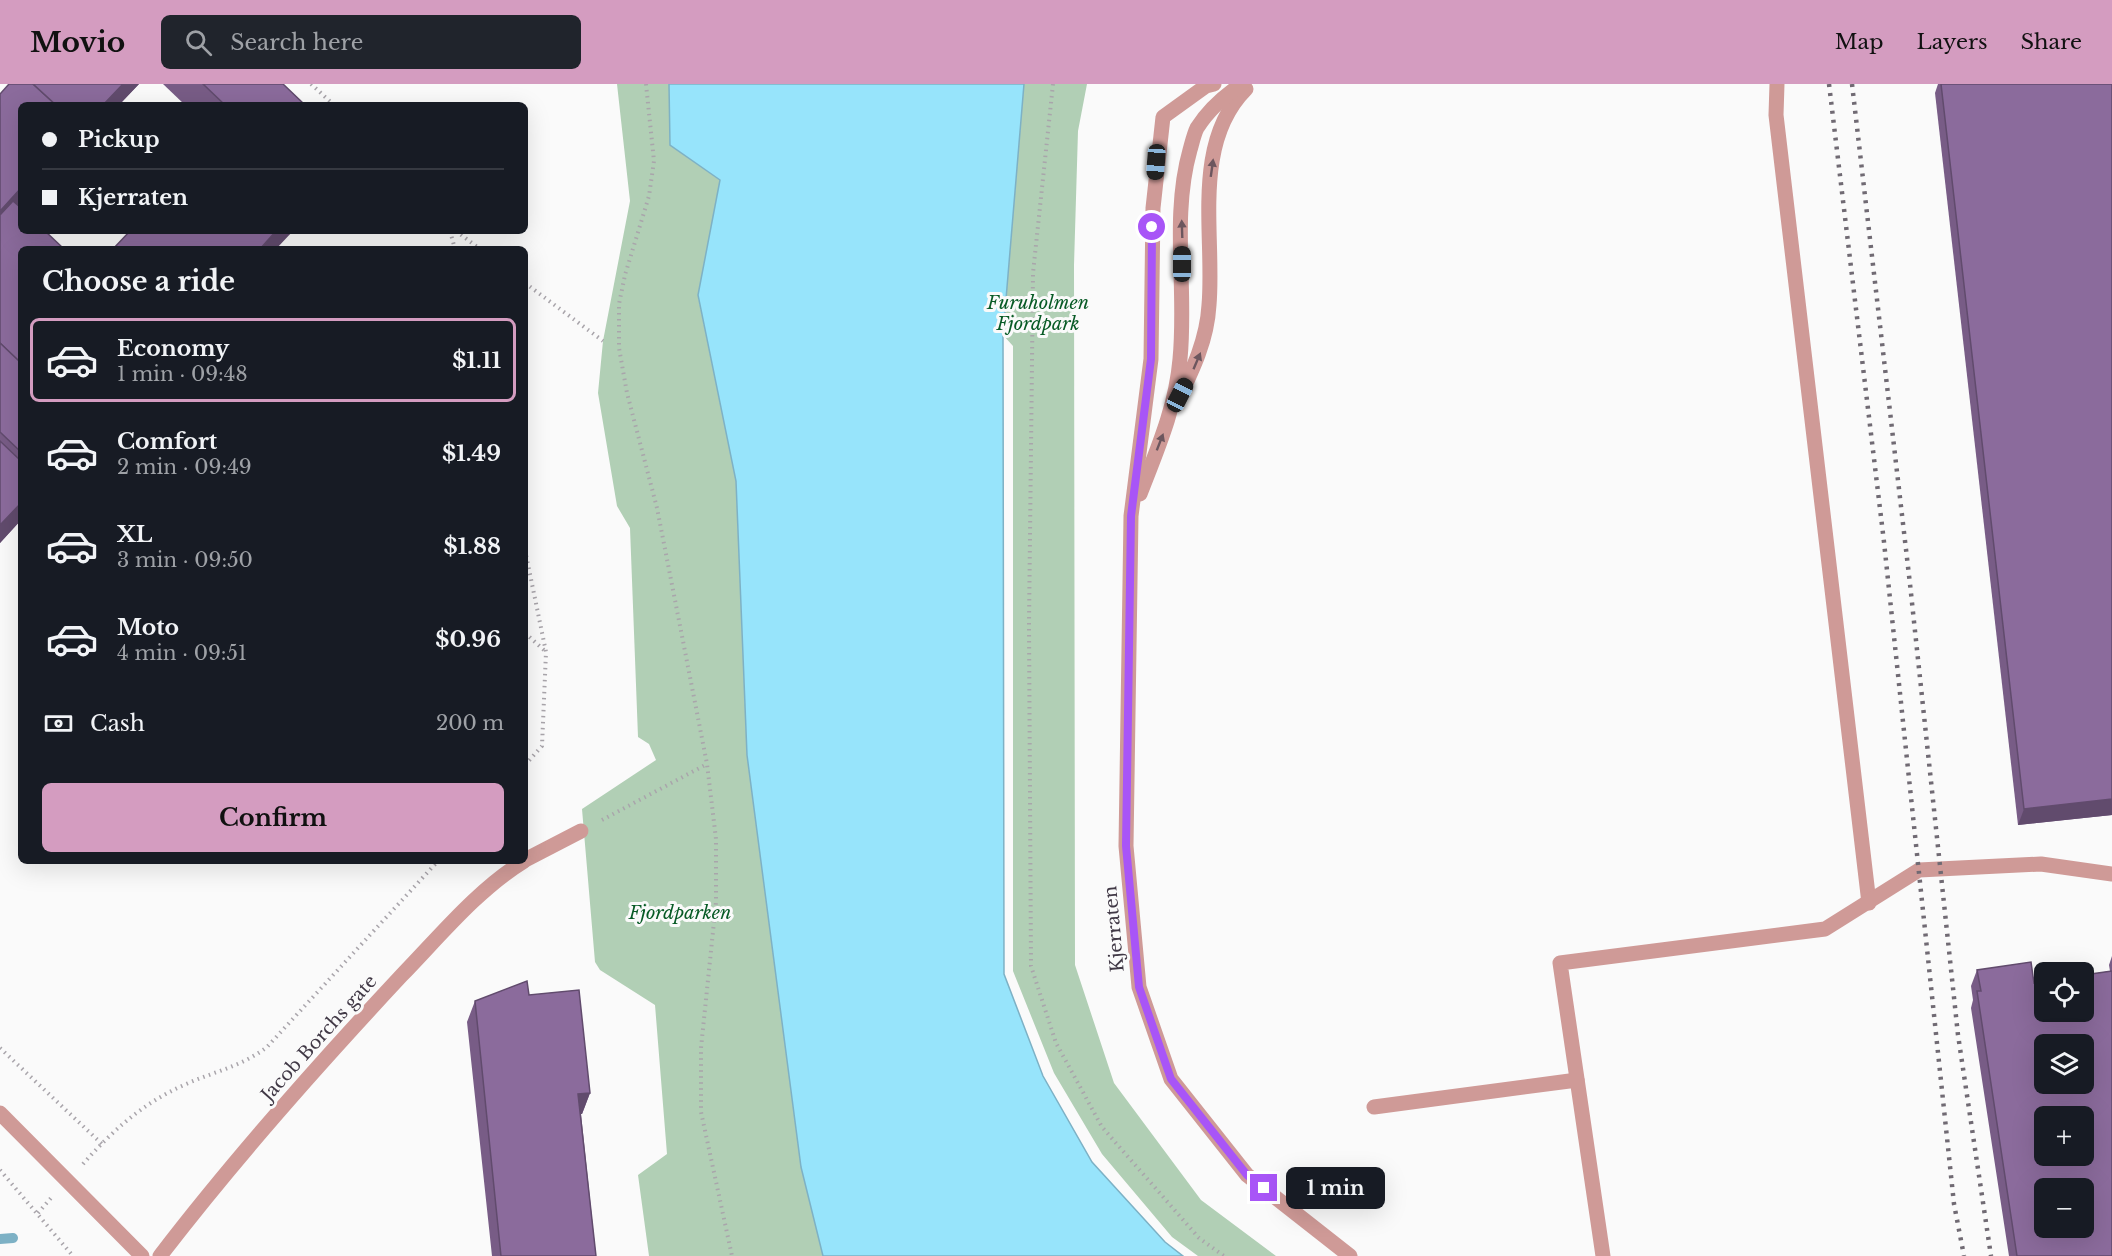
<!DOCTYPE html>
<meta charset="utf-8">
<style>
:root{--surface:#171b24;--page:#20242c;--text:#f1f3f6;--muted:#9ea1a6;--line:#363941;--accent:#d49cc0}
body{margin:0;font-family:"Libre Baskerville",serif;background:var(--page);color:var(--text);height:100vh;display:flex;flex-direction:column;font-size:22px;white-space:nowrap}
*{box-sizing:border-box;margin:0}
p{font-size:20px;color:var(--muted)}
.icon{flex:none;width:33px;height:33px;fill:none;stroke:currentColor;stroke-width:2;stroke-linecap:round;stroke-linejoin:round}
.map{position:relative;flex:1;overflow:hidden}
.details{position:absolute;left:18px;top:162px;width:510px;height:618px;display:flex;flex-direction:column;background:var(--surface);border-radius:9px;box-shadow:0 6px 24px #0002}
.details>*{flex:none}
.guide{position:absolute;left:18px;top:18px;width:510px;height:132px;border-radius:9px;box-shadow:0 6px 24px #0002;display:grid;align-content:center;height:132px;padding:0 24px;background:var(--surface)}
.fabs{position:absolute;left:2034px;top:878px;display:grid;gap:12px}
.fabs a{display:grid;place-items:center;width:60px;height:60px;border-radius:9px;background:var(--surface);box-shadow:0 6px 24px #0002;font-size:30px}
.end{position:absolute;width:27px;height:27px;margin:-14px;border:8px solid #a855f7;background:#fff;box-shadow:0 0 0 3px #fff}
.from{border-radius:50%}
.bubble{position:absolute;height:42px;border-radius:9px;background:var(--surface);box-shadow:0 6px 24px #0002;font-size:20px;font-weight:800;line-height:42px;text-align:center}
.car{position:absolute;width:18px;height:36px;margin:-18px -9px;border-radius:8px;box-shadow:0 0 4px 2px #0007;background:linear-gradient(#222 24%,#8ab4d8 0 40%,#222 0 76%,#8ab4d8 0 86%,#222 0)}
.guide b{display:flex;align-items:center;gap:21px;height:57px;font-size:22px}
.guide b+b{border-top:2px solid var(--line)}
.guide i{width:15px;height:15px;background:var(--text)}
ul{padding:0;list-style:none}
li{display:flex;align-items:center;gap:18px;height:84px;margin:0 12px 9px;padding:0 12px;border:3px solid transparent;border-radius:9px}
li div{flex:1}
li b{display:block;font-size:22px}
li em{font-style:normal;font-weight:800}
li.on{border-color:var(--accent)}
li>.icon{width:54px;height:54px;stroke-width:1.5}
h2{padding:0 24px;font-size:27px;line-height:72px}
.pay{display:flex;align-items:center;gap:15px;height:66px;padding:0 24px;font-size:22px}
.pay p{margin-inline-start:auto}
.action{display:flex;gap:12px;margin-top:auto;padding:12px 24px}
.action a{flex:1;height:69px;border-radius:9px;background:var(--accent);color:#111;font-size:24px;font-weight:800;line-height:69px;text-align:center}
header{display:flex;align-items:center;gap:36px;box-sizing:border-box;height:84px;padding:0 30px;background:var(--accent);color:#111}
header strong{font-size:28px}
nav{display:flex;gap:33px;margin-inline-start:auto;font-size:21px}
.search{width:420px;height:54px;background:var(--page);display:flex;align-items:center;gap:15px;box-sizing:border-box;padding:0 21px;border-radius:9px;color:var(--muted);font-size:22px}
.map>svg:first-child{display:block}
.green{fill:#b1cfb5}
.water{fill:#97e4fb;stroke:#7db1c5;stroke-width:1.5}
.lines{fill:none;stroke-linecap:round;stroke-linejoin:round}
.stream{stroke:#7db1c5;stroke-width:10}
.path{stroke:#a9a5ab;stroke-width:4;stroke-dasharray:1.5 4.5;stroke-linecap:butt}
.minor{stroke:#cf9a97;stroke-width:15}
.rail{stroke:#706a73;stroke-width:4.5;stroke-dasharray:3 6;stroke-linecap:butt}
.wall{fill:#785c86}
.shaded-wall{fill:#614b6d}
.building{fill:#8b6b9c;stroke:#614b6d;stroke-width:1.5;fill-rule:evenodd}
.oneway{fill:#6c565e}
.route{stroke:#a855f7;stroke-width:8}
.labels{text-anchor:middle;stroke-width:6;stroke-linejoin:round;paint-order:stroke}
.park-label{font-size:18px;font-style:italic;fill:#075a25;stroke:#fafafa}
.street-label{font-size:18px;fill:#413946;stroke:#fafafa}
</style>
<header>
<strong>Movio</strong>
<div class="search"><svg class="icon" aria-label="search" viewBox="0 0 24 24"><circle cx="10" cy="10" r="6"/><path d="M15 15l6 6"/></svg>Search here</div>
<nav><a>Map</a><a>Layers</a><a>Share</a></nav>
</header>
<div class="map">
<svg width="2112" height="1172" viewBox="0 0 2112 1172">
<rect width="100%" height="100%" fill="#fafafa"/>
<g class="green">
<path d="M617 0H669L670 61 720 96 698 212 736 397 747 671 801 1083 823 1172H649L638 1091 667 1070 655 921 600 886 595 878 582 725 656 676 649 660 638 653 630 444 617 422 598 309 603 257 630 117Z"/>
<path d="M1024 0H1087L1078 47 1074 181 1075 881 1114 999 1201 1116 1276 1172H1198L1172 1153 1102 1070 1054 989 1013 887V262L1003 251Z"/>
</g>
<path class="water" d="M669 0H1024L1003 251 1004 890 1043 992 1092 1078 1165 1158 1183 1172H823L801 1083 747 671 736 397 698 211 720 96 670 61Z"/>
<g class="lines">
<path class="stream" d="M0 1155 13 1154"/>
<g class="path">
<path d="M311 0 334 21"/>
<path d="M646 0 654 77 649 112 625 191 619 220V264L627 309 657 424 707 680 716 755V818L701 964V1028L732 1172"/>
<path d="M1053 0 1033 189 1029 540 1031 882 1056 959 1102 1043 1199 1154 1224 1172"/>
<path d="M450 147 455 165"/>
<path d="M456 147 480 165"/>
<path d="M525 199 603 257"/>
<path d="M525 466 546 568 542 662 525 681"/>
<path d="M525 549 546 568"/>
<path d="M602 736 707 680"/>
<path d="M0 964 102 1060"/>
<path d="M83 1080C112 1047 143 1019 184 1001 212 988 241 983 267 963L438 777"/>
<path d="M0 1086 73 1172"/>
<path d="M38 1129 51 1114"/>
</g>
<g class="minor">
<path d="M1214 0 1206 2 1163 33 1153 124 1151 275 1131 432 1126 762 1139 903 1171 995 1247 1091 1350 1172"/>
<path d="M1777 0 1776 31 1869 819"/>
<path d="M1178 316C1193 285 1207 256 1209 221 1215 152 1191 60 1246 5"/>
<path d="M1140 410C1157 366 1176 323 1180 275 1187 206 1171 133 1190 66 1192 59 1194 50 1197 44 1209 25 1224 12 1242 0"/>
<path d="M525 776 581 747"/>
<path d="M1374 1023 1577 996"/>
<path d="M0 1029 142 1172"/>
<path d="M160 1172C235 1074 317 982 401 892 439 853 477 806 524 777"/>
<path d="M1603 1172 1560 879 1825 845 1919 786 2041 780 2112 790"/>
</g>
<g class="rail">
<path d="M1829 0 1884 458 1954 1120 1964 1172"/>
<path d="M1852 0 1910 500 1958 951 1991 1172"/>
</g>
</g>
<g class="wall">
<path d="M139 0 119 21H21V436L0 459V10Z"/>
<path d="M163 0H283L305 21H185Z"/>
<path d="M1938 0H2112V731L2018 741 1935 9Z"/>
<path d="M2112 872V1172H2009L1971 924 1973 916 1971 902 1977 886 2034 899 2110 887 2109 881Z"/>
<path d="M529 911 590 1009 582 1030H581L596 1172H492L467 938 475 917Z"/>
</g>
<g class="shaded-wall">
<path d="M123 0H139L119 21H103Z"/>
<path d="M21 104V126L0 148V127Z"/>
<path d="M276 147H293L276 165H260Z"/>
<path d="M21 419V436L0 459V441Z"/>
<path d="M2112 715V731L2018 741 2024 725Z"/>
<path d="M590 1009 582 1030 571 1031 578 1010Z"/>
</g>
<g class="building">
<path d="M9 0H33L56 21H21V104L0 127V10Z"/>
<path d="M33 0H123L103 21H56Z"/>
<path d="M203 0H283L305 21H225Z"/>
<path d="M1941 0H2112V715L2024 725Z"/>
<path d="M13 117 21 124V147H45L64 165H21V279L0 259V131Z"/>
<path d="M130 147H276L260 165H113Z"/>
<path d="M0 259 21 279V368L0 348Z"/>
<path d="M0 357 21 377V419L0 441Z"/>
<path d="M2031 878 2034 899 2044 897V927H2084V891L2112 887V1172H2017L1977 907H1981L1977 886ZM2044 960H2084V999H2044ZM2044 1032H2084V1071H2044ZM2044 1104H2084V1143H2044Z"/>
<path d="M527 897 529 911 579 906 590 1009 578 1010 596 1172H501L475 917Z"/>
</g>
<defs><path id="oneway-solid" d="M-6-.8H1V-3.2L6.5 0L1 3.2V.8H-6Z" transform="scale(1.5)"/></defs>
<g class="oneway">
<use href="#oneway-solid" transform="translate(1212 84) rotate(-82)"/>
<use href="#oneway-solid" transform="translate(1182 145) rotate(-92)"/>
<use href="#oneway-solid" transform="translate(1197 277) rotate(-67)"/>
<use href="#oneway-solid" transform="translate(1160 358) rotate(-69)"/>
</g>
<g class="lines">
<path class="route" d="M1152 143 1151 275 1131 432 1126 762 1139 903 1171 995 1247 1091 1264 1104"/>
</g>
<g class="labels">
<g class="park-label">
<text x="1038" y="225">Furuholmen<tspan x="1038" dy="21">Fjordpark</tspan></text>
<text x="680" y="835">Fjordparken</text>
</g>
<g class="street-label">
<text transform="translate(1114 845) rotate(-95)" y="6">Kjerraten</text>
<text transform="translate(319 954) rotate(-48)" y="6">Jacob Borchs gate</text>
</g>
</g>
</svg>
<div class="fabs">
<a><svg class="icon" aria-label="locate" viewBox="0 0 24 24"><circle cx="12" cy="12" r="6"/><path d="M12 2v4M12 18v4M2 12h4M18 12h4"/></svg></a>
<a><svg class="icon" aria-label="layers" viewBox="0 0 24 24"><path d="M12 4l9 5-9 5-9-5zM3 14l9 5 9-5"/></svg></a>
<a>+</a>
<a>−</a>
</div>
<i class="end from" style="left:1152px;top:143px"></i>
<i class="end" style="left:1264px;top:1104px"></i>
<div class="bubble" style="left:1286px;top:1083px;width:99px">1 min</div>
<i class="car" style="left:1156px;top:78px;rotate:184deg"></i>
<i class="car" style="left:1182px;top:180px;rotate:0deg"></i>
<i class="car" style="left:1180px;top:311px;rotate:27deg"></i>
<div class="guide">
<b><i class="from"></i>Pickup</b>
<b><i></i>Kjerraten</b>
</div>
<section class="details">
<h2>Choose a ride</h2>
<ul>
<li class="on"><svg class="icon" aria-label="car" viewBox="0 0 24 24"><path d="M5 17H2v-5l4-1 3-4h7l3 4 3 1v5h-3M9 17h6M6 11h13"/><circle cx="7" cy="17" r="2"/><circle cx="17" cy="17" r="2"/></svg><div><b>Economy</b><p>1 min · 09:48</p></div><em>$1.11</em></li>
<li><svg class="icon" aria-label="car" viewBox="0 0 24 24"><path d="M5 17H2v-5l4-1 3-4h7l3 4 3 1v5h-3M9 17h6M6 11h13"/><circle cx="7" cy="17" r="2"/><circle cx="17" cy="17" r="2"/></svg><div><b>Comfort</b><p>2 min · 09:49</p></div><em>$1.49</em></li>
<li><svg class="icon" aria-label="car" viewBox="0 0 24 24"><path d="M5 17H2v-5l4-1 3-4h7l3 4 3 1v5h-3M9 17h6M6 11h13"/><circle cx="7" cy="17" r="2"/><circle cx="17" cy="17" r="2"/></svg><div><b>XL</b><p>3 min · 09:50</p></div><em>$1.88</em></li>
<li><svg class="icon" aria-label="car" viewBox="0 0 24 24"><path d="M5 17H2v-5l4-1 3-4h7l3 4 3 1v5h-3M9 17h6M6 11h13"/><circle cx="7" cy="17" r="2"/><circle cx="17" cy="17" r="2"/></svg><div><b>Moto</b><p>4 min · 09:51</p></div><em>$0.96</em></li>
</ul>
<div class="pay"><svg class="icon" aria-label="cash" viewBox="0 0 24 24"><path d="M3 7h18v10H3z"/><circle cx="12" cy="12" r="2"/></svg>Cash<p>200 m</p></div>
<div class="action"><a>Confirm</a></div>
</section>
</div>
